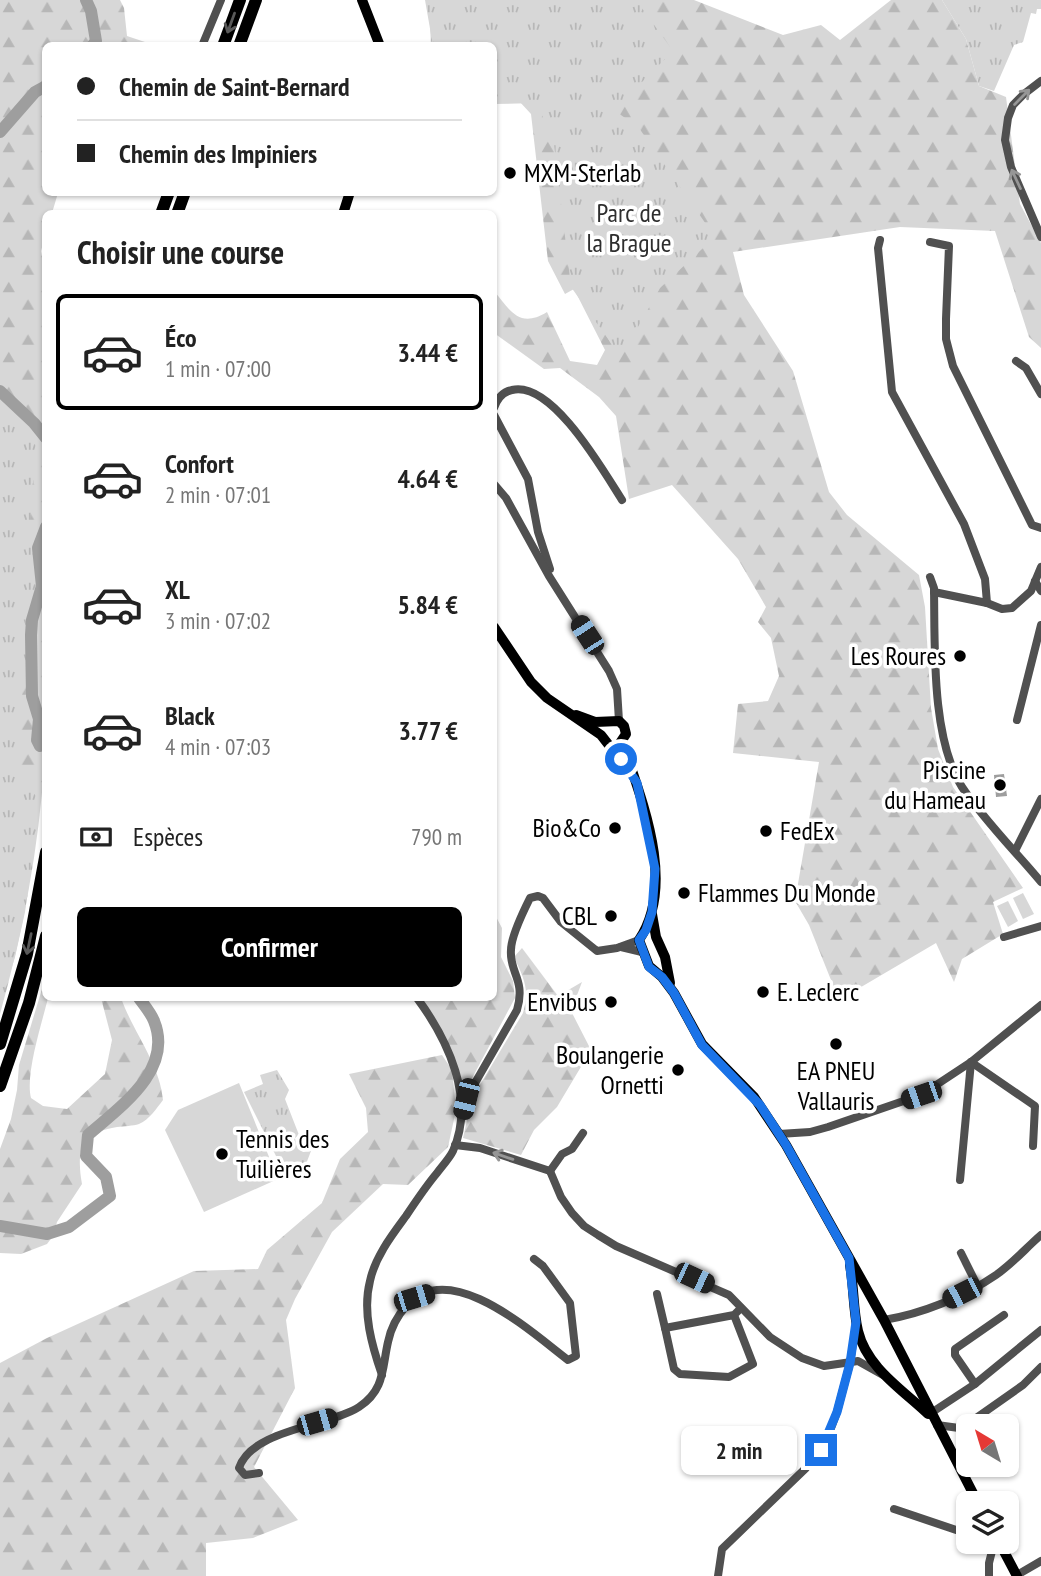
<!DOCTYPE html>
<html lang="fr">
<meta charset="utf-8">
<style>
:root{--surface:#fff;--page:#f2f2f2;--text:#222;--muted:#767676;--line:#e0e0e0;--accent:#000}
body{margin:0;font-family:"PT Sans Narrow",sans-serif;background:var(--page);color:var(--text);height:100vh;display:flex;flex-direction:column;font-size:26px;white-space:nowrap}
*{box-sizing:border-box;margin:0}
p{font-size:23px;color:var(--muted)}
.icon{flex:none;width:38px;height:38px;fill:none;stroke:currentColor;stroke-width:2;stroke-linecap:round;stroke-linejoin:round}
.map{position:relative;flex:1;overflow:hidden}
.side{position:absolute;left:42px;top:210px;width:455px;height:791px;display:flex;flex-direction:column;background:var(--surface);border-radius:10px;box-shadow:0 2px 5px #0004}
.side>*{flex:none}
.guide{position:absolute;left:42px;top:42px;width:455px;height:154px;border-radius:10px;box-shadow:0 2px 5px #0004;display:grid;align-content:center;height:154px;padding:0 35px;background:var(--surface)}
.needle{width:46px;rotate:322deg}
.controls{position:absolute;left:956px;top:1414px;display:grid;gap:14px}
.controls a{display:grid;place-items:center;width:63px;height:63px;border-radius:10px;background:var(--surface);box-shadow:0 2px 5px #0004;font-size:35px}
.end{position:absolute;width:32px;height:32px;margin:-16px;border:9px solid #1a73e8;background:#fff;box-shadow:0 0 0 4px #fff}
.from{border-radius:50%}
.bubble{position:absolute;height:49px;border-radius:10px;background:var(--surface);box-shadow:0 2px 5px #0004;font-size:23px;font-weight:700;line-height:49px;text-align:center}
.car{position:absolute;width:21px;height:42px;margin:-21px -10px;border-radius:9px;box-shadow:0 0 5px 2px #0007;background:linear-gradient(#222 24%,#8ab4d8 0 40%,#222 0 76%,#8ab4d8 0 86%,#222 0)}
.guide b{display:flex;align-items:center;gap:24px;height:66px;font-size:26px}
.guide b+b{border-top:2px solid var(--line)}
.guide i{width:18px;height:18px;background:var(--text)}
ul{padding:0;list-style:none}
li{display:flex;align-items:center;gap:21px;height:116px;margin:0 14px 10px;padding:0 21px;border:4px solid transparent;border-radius:10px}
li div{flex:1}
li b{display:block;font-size:26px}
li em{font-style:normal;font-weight:700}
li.current{border-color:var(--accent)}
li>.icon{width:63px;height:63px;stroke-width:1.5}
h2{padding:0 35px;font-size:32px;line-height:84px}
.pay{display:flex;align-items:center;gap:18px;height:77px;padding:0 35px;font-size:26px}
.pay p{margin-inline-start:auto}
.action{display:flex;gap:14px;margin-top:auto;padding:14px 35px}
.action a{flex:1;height:80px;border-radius:10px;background:var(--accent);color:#fff;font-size:28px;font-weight:700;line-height:80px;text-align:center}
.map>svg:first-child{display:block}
.forest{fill:url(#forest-firs)}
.park{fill:url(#park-tufts)}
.pitch{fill:#d7d7d7}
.water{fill:url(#water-waves)}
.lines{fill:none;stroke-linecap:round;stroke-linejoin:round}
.river{stroke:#9e9e9e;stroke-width:12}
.minor{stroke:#505050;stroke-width:8}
.major{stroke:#000;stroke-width:10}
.highway{stroke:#000;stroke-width:12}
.oneway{stroke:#595959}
.oneway2{stroke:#969696}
.route{stroke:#1a73e8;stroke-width:9}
.poi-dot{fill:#000;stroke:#fff;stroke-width:2.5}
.labels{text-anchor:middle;stroke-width:7;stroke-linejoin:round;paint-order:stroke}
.poi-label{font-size:26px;fill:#000;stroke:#fff;text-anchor:end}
.park-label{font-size:26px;fill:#2e2e2e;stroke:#fff}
</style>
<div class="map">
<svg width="1041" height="1576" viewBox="0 0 1041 1576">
<defs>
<pattern id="forest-firs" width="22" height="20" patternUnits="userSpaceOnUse" patternTransform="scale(1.75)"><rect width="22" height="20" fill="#d7d7d7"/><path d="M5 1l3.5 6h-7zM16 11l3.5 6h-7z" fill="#b7b7b7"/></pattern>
<pattern id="park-tufts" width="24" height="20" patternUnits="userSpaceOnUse" patternTransform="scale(1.75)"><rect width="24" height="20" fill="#d7d7d7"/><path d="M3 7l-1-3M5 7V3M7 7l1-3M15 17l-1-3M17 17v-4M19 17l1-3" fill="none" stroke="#b7b7b7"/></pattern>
<pattern id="water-waves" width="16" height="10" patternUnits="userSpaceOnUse" patternTransform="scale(1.75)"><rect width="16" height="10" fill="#9e9e9e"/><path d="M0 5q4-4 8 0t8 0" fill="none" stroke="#868686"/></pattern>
</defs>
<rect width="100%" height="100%" fill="#fff"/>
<g class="forest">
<path d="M0 0H120L124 8 127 36 154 45 46 46V192L58 193 52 213 46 214 45 237 41 251 46 280 45 753C40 841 24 929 0 1014Z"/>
<path d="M426 0H694L783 35 821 25 840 40 891 0H942L966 39 979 86 1006 97 1020 204 1041 243V348L1029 337 995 231 900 227 733 252 744 295 793 371 829 492 847 515 919 575 925 607 931 708 938 749 953 787 1023 888 993 902 1003 934 962 959 954 982 936 943 839 1000 809 925 795 901 819 762 733 753 738 704 768 701 779 676 771 638 758 622 766 607 738 559 672 485 629 499 616 416 599 397 560 368 544 369 494 333V291C509 308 518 330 547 312L570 361 597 365 605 350 574 289 565 294 548 261 531 114 519 101 494 46 431 45 429 6Z"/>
<path d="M494 913 502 928 501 957 513 981 515 998 463 1095C457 1056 442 1030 421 998H494Z"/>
<path d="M522 948 558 996 582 982 571 1011 591 1050 557 1107 534 1130 521 1155 463 1138 472 1098 523 1013C530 989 524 979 514 957Z"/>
<path d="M45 979 46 998H48C42 1023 25 1074 31 1098L43 1106 67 1109 105 1074 112 1040 101 998H121C133 1032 160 1064 163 1100 156 1109 150 1119 139 1124 133 1126 124 1126 117 1127 81 1133 76 1150 82 1184L57 1222 53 1236 47 1244 21 1254 0 1253V1149L11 1119 17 1090 19 1065Z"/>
<path d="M442 1055 452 1070 456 1110 448 1147 408 1185 383 1184 332 1232 295 1299 286 1320 295 1388 254 1467 298 1520 253 1538 206 1543V1576H0V1363L47 1338 194 1271 258 1269 267 1250 322 1203 340 1159 368 1132 366 1108 349 1074Z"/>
</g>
<g class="park">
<path d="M425 0H636L673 51 614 110 639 128 715 237 660 288 621 357 571 287 554 144 537 103 494 104V46L430 45 432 40Z"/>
<path d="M942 0H1041V9H1037L1036 14 1031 13 1023 42 1014 45 994 91 979 86 966 39Z"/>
<path d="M0 396 31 423 38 459 33 484 29 533 34 544 38 580 28 620 26 680 23 681 16 769 33 787 39 809 25 912 15 957 0 1004Z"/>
<path d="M277 1070 289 1090 285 1099 299 1135 295 1138 296 1144 303 1152 311 1151 301 1177 284 1172 244 1092 263 1084 260 1075Z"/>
</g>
<g class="pitch">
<path d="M1023 893 1034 914 1023 919 1013 898Z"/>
<path d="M1008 901 1018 921 1008 927 997 906Z"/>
<path d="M239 1083 278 1179 204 1212 165 1130 178 1110Z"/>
</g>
<path class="water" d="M1004 774 1007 796 996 797 994 775Z"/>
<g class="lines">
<g class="river">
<path d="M86 0 91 11 96 41 92 46"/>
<path d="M0 132 35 92 46 86"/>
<path d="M0 391 34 423 46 438"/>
<path d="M40 746 37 740 39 719 32 696 31 635 32 620 42 586 38 548 46 527"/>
<path d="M0 1226 47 1234 69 1227 110 1196 106 1177 86 1156 88 1135C120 1107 174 1070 154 1021 151 1013 144 1005 139 998"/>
</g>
<g class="minor">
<path d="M202 46 221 0"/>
<path d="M1041 81 1024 94 1013 105 1008 118 1005 140 1011 167 1041 237"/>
<path d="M880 240 878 248 892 392 964 524 985 579 987 603"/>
<path d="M930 242 949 246 946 319V339L953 366 1032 525 1041 528"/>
<path d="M1016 361 1026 368 1041 394"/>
<path d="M494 408C497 399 502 392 512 390 552 380 604 472 622 500"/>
<path d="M494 415 528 479 538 532 550 569"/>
<path d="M494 484 506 498 549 576 609 671 617 689 619 721"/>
<path d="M930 577 934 588C935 645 931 738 962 787 983 819 1016 852 1041 882"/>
<path d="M1035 581 1041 591"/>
<path d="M934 592 987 603 1002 609 1012 608 1031 591 1041 567"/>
<path d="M1017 720 1041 625"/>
<path d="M1015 851 1041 799"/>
<path d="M1004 937 1041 926"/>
<path d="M621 947 642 952"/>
<path d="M971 1062 1035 1106 1033 1146"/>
<path d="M463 1109 471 1090 517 1010C526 979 509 973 511 950 511 936 524 910 530 898L538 896 543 898 561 922 597 951 617 948 639 940"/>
<path d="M779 1134 810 1132 828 1127 921 1095 971 1062 1041 1005"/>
<path d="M455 1145 480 1148 550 1171"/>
<path d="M550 1171 561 1197 572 1213 584 1226 598 1235 616 1246 729 1295 770 1337 802 1358 824 1366 858 1361 883 1375"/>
<path d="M550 1171 562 1154 572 1149 583 1133"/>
<path d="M960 1180 971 1062"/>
<path d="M961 1253 977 1285"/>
<path d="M657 1294 665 1328"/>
<path d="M734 1315 753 1364 729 1377 680 1374 674 1369 665 1328 734 1315 741 1308"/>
<path d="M884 1320C921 1314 964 1297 996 1275 1012 1264 1026 1248 1041 1235"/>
<path d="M382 1375C372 1346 362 1312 370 1281 375 1257 392 1235 406 1216 416 1201 426 1186 437 1173 442 1166 449 1159 453 1151 476 1099 448 1040 417 998"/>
<path d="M975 1384 1041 1330"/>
<path d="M931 1413 975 1384 955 1355V1349L1004 1315"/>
<path d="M937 1425 959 1428 969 1423 1023 1385 1041 1367"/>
<path d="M259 1473 245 1475 239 1468C252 1429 330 1426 359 1407 385 1390 382 1368 388 1342 391 1327 397 1316 407 1305 451 1258 531 1332 568 1360L576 1356 570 1303 543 1266 534 1259"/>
<path d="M894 1509 968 1534"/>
<path d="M1017 1575 1041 1561"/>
<path d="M718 1576 722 1549 806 1468 828 1436 837 1412 850 1363 856 1325"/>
<path d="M989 1576V1563L994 1543 996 1542"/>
</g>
<g class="major">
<path d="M362 0 380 46"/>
<path d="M343 214 350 192"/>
<path d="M494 627 531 682 547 698 601 735 629 771"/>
<path d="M576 715 595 722 619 721 624 726 626 734 620 743"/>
<path d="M622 741C641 799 677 883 639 940L649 966 662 977 674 993 702 1044 754 1097 786 1145 884 1320 978 1503"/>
<path d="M652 914 656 937 665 957 670 983"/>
<path d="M850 1265C854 1287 853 1310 858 1331 867 1368 903 1390 928 1414"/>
<path d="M999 1542 1017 1576"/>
</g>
<g class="highway">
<path d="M223 46 240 0"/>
<path d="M239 46 256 0"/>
<path d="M161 214 169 192"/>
<path d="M177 214 185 192"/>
<path d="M0 1044 27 954 46 852"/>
<path d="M0 1086 29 1003 46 936"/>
</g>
</g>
<defs><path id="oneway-shaft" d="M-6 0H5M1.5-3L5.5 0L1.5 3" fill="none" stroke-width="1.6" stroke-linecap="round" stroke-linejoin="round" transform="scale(1.75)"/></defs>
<g class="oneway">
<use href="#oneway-shaft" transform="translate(231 23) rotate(110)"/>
<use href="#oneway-shaft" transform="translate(29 944) rotate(102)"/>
</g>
<g class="oneway2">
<use href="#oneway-shaft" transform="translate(1022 97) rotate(-45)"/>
<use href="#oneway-shaft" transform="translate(1016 179) rotate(-115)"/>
<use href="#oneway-shaft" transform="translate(503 1156) rotate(-161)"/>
</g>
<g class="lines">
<path class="route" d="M621 759 637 783 655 869 652 912 646 930 639 940 649 967 662 977 674 993 702 1045 760 1105 786 1145 849 1258 856 1322 850 1363 837 1412 821 1450"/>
</g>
<g class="poi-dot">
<circle cx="510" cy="173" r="7"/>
<circle cx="960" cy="656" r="7"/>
<circle cx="1000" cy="785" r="7"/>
<circle cx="615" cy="828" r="7"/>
<circle cx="766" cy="831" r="7"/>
<circle cx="684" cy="893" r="7"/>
<circle cx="611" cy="916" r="7"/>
<circle cx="763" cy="992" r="7"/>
<circle cx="611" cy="1002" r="7"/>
<circle cx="836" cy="1044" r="7"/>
<circle cx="678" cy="1070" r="7"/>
<circle cx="222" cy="1154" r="7"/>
</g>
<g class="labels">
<g class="poi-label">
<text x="524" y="182" text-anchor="start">MXM-Sterlab</text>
<text x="946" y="665">Les Roures</text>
<text x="986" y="779">Piscine<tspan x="986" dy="30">du Hameau</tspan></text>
<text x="601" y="837">Bio&amp;Co</text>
<text x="780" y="840" text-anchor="start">FedEx</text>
<text x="698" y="902" text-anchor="start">Flammes Du Monde</text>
<text x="597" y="925">CBL</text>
<text x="777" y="1001" text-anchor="start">E. Leclerc</text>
<text x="597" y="1011">Envibus</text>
<text x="664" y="1064">Boulangerie<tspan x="664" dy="30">Ornetti</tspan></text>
<text x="836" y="1080" text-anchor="middle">EA PNEU<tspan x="836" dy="30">Vallauris</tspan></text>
<text x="236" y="1148" text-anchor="start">Tennis des<tspan x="236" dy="30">Tuilières</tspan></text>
</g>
<g class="park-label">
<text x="629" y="222">Parc de<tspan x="629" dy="30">la Brague</tspan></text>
</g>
</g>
</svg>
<div class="controls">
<a><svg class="needle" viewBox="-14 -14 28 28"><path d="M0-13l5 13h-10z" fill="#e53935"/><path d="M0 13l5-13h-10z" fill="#767676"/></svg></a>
<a><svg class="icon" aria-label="layers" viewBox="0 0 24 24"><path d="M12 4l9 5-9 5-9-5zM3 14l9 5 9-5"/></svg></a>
</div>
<i class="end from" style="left:621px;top:759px"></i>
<i class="end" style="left:821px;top:1450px"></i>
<div class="bubble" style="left:681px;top:1426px;width:116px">2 min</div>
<i class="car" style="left:587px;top:635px;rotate:327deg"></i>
<i class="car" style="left:921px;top:1095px;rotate:251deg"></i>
<i class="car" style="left:466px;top:1099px;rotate:194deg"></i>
<i class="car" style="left:694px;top:1278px;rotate:115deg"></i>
<i class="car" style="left:962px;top:1293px;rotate:243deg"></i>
<i class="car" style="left:414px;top:1298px;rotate:73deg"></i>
<i class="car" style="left:317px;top:1422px;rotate:74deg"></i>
<div class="guide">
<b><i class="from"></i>Chemin de Saint-Bernard</b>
<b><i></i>Chemin des Impiniers</b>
</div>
<section class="side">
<h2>Choisir une course</h2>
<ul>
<li class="current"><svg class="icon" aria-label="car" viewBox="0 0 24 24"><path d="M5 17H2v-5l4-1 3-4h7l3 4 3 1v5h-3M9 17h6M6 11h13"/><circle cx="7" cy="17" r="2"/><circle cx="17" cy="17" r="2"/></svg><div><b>Éco</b><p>1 min · 07:00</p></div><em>3.44 €</em></li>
<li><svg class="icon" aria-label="car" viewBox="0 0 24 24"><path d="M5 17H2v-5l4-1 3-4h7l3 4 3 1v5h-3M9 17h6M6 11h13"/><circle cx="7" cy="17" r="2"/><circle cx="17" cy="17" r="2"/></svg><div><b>Confort</b><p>2 min · 07:01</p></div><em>4.64 €</em></li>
<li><svg class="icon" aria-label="car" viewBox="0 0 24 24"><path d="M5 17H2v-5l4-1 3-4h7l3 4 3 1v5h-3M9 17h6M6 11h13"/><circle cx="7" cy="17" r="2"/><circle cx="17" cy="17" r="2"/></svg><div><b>XL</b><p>3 min · 07:02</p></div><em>5.84 €</em></li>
<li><svg class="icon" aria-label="car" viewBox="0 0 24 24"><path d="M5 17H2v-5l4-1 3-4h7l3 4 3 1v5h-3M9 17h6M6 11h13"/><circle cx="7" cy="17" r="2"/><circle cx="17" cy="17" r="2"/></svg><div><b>Black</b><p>4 min · 07:03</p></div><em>3.77 €</em></li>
</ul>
<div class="pay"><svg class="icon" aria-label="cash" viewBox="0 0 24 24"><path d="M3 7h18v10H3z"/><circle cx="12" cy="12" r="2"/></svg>Espèces<p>790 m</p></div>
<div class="action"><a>Confirmer</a></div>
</section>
</div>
